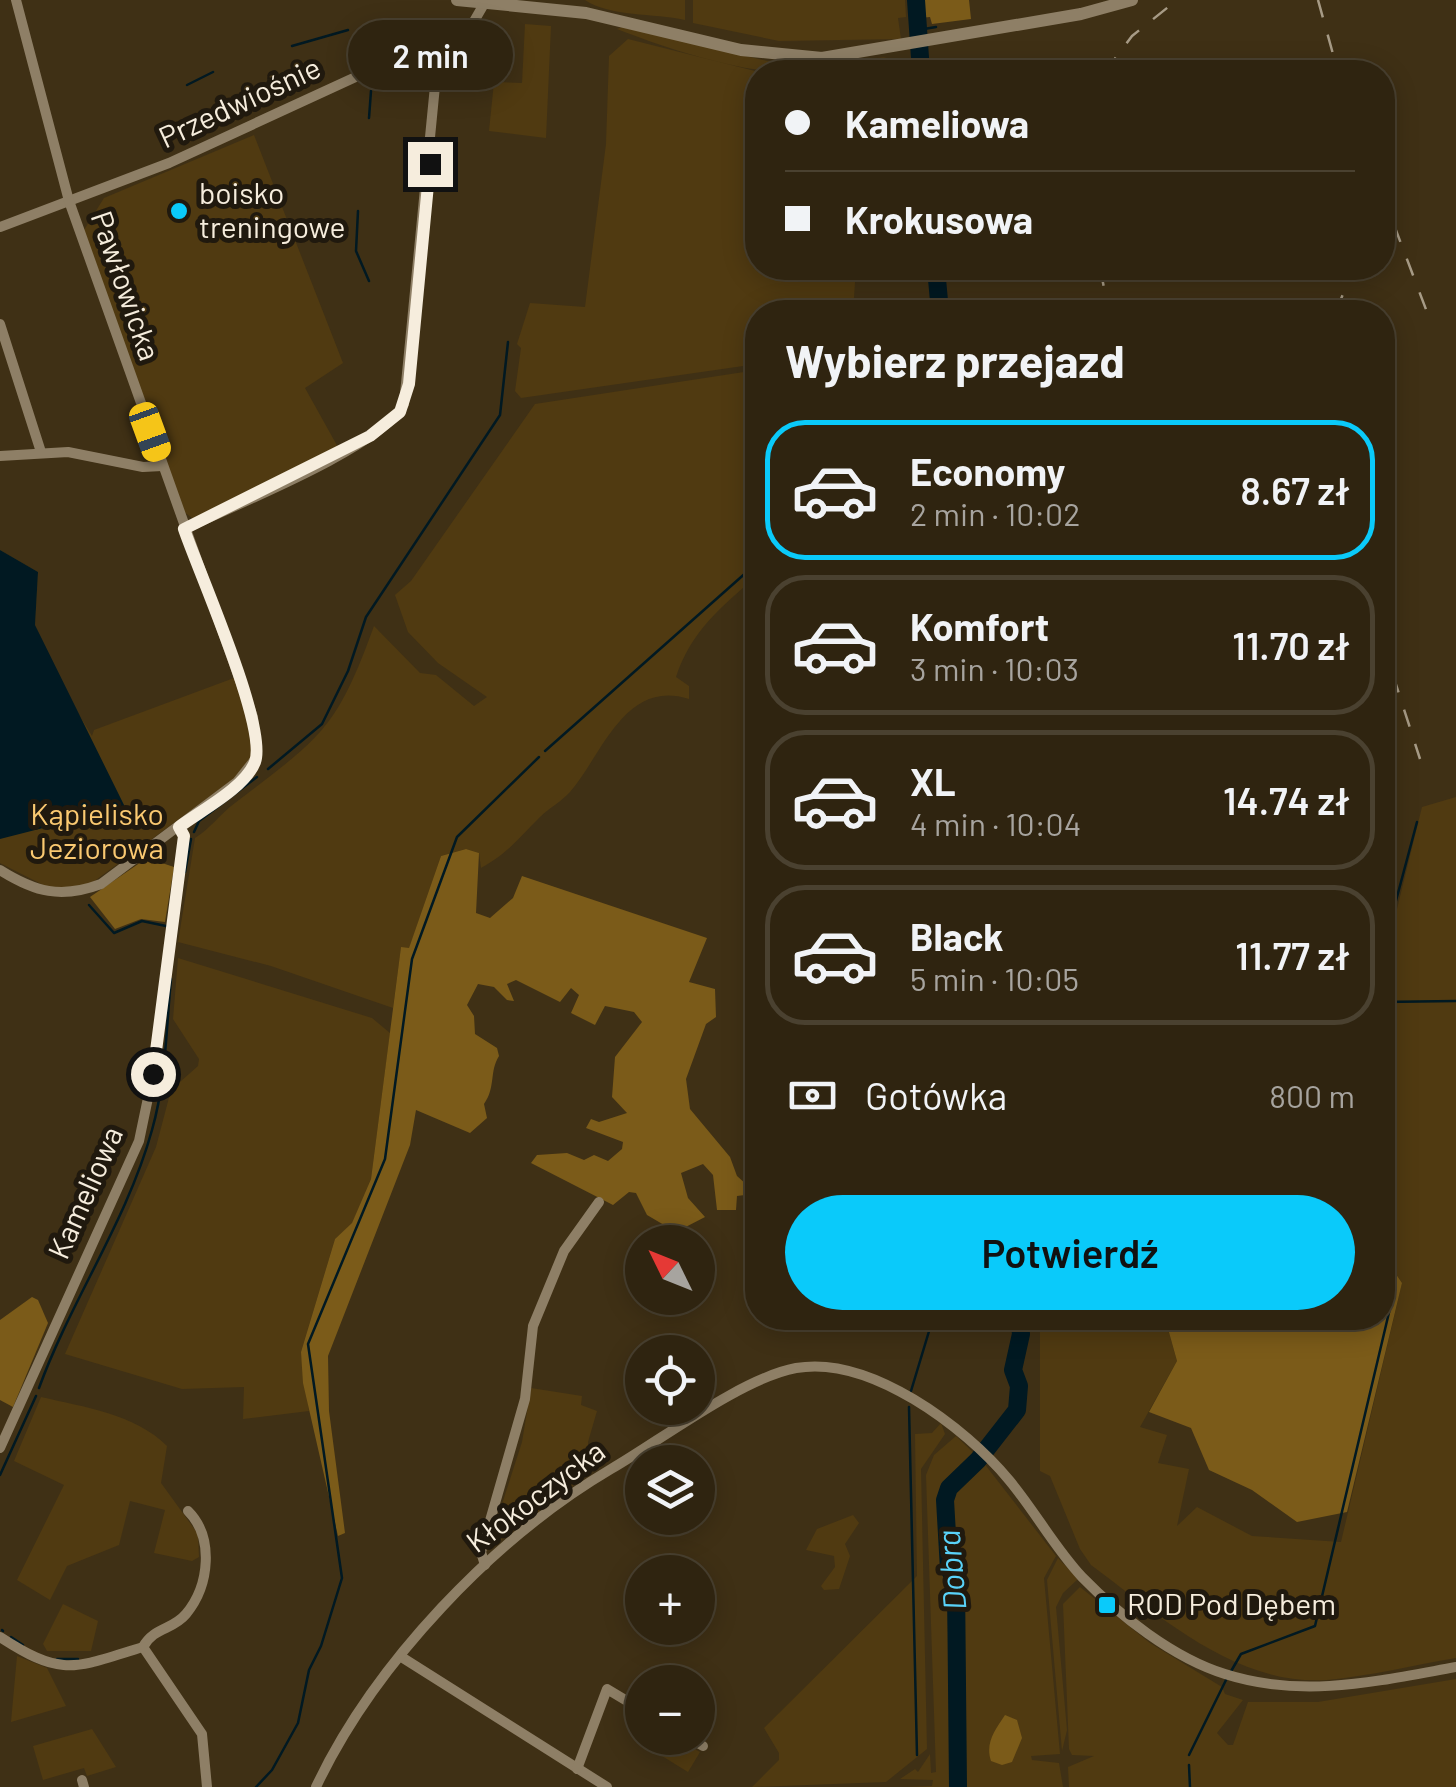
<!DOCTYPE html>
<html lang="pl">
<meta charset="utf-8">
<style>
:root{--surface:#2f2410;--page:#372c19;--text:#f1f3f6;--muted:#a7a49f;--line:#4a4130;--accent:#0acafa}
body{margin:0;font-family:Barlow,sans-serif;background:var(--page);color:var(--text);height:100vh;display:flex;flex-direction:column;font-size:38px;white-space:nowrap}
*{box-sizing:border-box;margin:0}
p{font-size:32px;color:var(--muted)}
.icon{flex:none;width:55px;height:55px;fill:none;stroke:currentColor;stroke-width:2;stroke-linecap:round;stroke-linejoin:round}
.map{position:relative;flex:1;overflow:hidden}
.drawer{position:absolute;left:745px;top:300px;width:650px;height:1030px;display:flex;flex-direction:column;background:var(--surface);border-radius:40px;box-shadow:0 5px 25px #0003,0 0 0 2px var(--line)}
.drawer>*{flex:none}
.guide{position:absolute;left:745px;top:60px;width:650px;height:220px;border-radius:40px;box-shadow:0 5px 25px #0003,0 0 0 2px var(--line);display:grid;align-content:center;height:220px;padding:0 40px;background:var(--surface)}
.needle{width:65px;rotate:313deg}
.tools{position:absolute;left:625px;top:1225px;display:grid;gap:20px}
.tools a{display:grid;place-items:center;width:90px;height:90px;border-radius:50%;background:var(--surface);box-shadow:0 5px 25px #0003,0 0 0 2px var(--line);font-size:50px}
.end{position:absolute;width:45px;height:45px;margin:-22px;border:12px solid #f6eddd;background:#111;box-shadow:0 0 0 5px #111}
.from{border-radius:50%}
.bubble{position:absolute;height:70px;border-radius:35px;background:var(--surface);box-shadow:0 5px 25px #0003,0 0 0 2px var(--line);font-size:32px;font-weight:600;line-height:70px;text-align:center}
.car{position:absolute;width:30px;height:60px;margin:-30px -15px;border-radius:12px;box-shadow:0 0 8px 2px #0007;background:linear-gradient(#f5c518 24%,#345 0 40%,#f5c518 0 76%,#345 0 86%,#f5c518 0)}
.guide b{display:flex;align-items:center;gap:35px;height:95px;font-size:38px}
.guide b+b{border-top:2px solid var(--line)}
.guide i{width:25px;height:25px;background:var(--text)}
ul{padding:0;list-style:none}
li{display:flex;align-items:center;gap:30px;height:140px;margin:0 20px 15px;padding:0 20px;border:5px solid var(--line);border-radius:40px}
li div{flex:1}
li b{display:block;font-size:38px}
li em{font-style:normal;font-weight:600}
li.on{border-color:var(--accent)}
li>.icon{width:90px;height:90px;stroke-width:1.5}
h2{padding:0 40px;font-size:45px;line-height:120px}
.pay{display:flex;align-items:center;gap:25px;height:110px;padding:0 40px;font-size:38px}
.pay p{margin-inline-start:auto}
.action{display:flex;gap:20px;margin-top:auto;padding:20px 40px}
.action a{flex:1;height:115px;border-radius:60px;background:var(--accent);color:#111;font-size:40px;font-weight:600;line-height:115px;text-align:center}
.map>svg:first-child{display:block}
.green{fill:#503a11}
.forest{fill:#7b5b19}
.water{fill:#011922}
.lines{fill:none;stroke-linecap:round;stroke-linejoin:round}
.stream{stroke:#011922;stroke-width:2.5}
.river{stroke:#011922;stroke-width:18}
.minor{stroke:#8e7f66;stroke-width:10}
.tertiary{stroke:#8e7f66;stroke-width:12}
.rail{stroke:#a79b86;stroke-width:2.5;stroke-dasharray:18 18;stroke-linecap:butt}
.route{stroke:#f6eddd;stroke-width:12}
.poi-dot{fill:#0acafa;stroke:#20190e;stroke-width:4}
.labels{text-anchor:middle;stroke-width:10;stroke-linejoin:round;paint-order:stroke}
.street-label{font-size:30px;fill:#f6eddd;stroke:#20190e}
.poi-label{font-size:30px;fill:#f6eddd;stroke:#20190e;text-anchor:start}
.park-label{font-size:30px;fill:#fac971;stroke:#20190e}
.water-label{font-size:32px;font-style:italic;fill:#59d2f9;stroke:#20190e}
</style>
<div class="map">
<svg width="1456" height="1787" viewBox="0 0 1456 1787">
<rect width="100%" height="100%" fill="#3f3015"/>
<g class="green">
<path d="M585 0H685V20C654 13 610 17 585 0Z"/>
<path d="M693 0H905L906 17 898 18 901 39 779 41 693 23Z"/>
<path d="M525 24 551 26 546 138 489 131 494 82 522 83Z"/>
<path d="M622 27 772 62 820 64 887 57C870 61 853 70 835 72 765 81 681 54 617 29Z"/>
<path d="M628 39 759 72 758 268H856L853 312H758L757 364 521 398 515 391 521 348 517 344 530 303 585 307 606 144 609 56Z"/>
<path d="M254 135 343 363 305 388 339 449 195 520 184 512 84 230 104 198Z"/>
<path d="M757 370V576C722 606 691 631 676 677L689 686V699C625 678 602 755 570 792 561 802 549 808 540 817 519 838 507 854 481 868L479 853 466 849 441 856 409 949 401 948 393 1008 271 966 178 942 195 838C210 829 221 813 235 803 321 737 336 731 374 626L420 673 436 675 474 706 487 697 438 663 408 632 395 595 411 581 535 404Z"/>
<path d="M0 550 38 572 35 625 61 685 92 736 94 730 234 678C244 705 263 742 246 770L89 885 51 889 0 863Z"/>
<path d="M1456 797V1658C1414 1665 1370 1676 1327 1680 1236 1686 1160 1616 1091 1565L1080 1549 1050 1476 1040 1471V1318H1165L1177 1361 1140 1427 1167 1435 1158 1463 1189 1469 1177 1526 1197 1507 1252 1536 1341 1542 1402 1283 1383 1255V966L1422 807Z"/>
<path d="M178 958 372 1018 390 1033 371 1179 352 1224 335 1239 301 1352 309 1411 243 1419 244 1387 182 1389 65 1354 156 1147 171 1090 198 1066 199 1059 173 1019Z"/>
<path d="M531 1388 582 1396 581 1405 597 1411 588 1442 589 1473 487 1551 522 1442Z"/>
<path d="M41 1397C84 1407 135 1414 167 1446L161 1483 198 1534 199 1557 192 1561 154 1553 165 1510 130 1501 119 1545 67 1566 50 1600 17 1580 64 1485 14 1461Z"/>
<path d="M941 1423 945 1434 921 1469 927 1749 886 1782 752 1787 779 1760V1753L764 1728 917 1576 915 1434 932 1433Z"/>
<path d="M956 1436 983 1462 1056 1556 1044 1578 1060 1754 1031 1756 1032 1760 1059 1763 1063 1787H963L960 1583 951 1522H943L955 1787H906L932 1786 933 1780 900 1779 915 1769 918 1772 930 1754 931 1773 936 1772 926 1475 934 1455Z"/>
<path d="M853 1515 859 1523 845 1544 850 1556 839 1589 824 1590 821 1586 835 1567 834 1556 806 1550 817 1529Z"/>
<path d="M1058 1558 1078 1579 1063 1593 1056 1607 1067 1730 1062 1751 1047 1580Z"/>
<path d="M1080 1587 1150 1643 1222 1687 1225 1694 1243 1700 1217 1733 1228 1745H1233L1248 1702H1318L1456 1679V1787H1069L1068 1767 1094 1756 1072 1755 1069 1749 1063 1604Z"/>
<path d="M63 1604 98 1621 91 1651H47L43 1644Z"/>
<path d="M17 1656 47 1668 66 1706 11 1722Z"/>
<path d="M92 1729 116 1767 87 1776 84 1768 43 1780 33 1746Z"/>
<path d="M655 1738H676L700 1752 688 1772 649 1748Z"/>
</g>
<g class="forest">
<path d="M919 0H969L971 19 932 24 930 17 920 18Z"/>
<path d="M466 849 479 853 476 913 490 918 513 898 522 876 707 938 689 982 715 989 716 1017 706 1024 686 1079 690 1109 730 1157 737 1176 757 1194V1227L745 1195 737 1196 736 1210H717L713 1175 703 1164 681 1173 688 1198 705 1217 676 1232 647 1215 636 1193 629 1192 613 1205 531 1163 537 1155 567 1153 584 1160 594 1155 608 1161 622 1149 623 1142 586 1128 591 1119 599 1122 627 1113 612 1097 615 1057 642 1022 634 1012 605 1006 595 1025 571 1013 579 995 571 988 560 1002 516 980 507 984 514 1001 507 1000 494 987 478 984 467 1005 474 1016 475 1034 497 1048 499 1056C489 1072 496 1087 484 1104L487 1118 470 1133 416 1110 410 1145 328 1356 329 1411 345 1533 338 1536 303 1383 301 1352 335 1239 352 1223 371 1179 401 947 409 948 441 856Z"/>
<path d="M147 858 174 867 165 922 141 919 115 929 90 897Z"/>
<path d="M1383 1255 1402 1283 1347 1512 1297 1522 1252 1490 1209 1470 1191 1428 1149 1412 1177 1361 1165 1318H1382Z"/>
<path d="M32 1297 38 1300 48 1323 13 1407 0 1400V1320Z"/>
<path d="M1005 1715 1017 1720 1022 1738 1012 1762 1002 1765 991 1761C985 1743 995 1730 1005 1715Z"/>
</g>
<path class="water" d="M0 550 38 572 35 625 125 807 0 839Z"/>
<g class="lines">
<g class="stream">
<path d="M918 30 936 27"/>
<path d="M292 46 348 30"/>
<path d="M187 85 213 72"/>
<path d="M369 118 371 91"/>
<path d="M358 211 356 251 369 281"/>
<path d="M545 751 758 562"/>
<path d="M268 769 322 724 348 671 366 617 500 415 508 342"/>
<path d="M194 832 199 821 257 777"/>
<path d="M185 872 191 839"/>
<path d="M89 905 114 933 142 921 166 926"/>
<path d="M1382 953 1417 822"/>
<path d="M1382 1002 1456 1001"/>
<path d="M39 1388C71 1300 127 1221 152 1130 166 1081 166 1030 171 979"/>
<path d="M911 1391 933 1318"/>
<path d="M909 1407 917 1755"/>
<path d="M0 1475 36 1396"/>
<path d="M2 1630 3 1631"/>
<path d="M11 1637 23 1645"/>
<path d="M57 1659H78"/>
<path d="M1230 1673 1241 1654 1315 1626 1395 1287 1382 1264"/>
<path d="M1189 1755 1226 1680"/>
<path d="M1189 1765 1190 1787"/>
<path d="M256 1787 272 1770 298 1723 309 1670 321 1646 342 1578 308 1344 385 1159 412 959 457 837 539 757"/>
</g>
<g class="river">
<path d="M916 0 921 72"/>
<path d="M936 268 940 312"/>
<path d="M958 1787 956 1581 949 1569 945 1500 949 1488 978 1460 1017 1410 1019 1386 1013 1370 1021 1334 1019 1318"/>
</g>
<g class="minor">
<path d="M0 227 169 163 473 23 484 4"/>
<path d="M0 324 41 452"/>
<path d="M0 456 68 452 143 467 162 466"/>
<path d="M184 529C232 506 382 447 404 404L438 55 435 41"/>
<path d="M0 870C35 892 61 899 101 884L237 782 257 757 253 717 69 201 16 0"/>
<path d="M0 1448 139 1141 153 1074 181 862 184 836 179 827"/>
<path d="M485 1565 481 1552 525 1399 533 1326 564 1251 599 1202"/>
<path d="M0 1637C63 1678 74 1668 143 1647"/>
<path d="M143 1647C154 1627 173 1630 186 1614 210 1585 214 1537 188 1511"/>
<path d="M143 1647 202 1734 207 1787"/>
<path d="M403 1658 607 1787"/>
<path d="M689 1738 703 1746"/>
<path d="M577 1769 607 1689 642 1710"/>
<path d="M82 1780 84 1787"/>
<path d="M316 1787C374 1664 494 1538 611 1469 661 1440 742 1378 796 1368 870 1355 965 1427 1009 1480 1035 1511 1054 1547 1082 1577 1119 1615 1173 1658 1225 1674 1303 1699 1378 1681 1456 1667"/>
</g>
<path class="tertiary" d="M457 0 586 13 741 50 822 58 1081 14 1132 0"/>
<g class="rail">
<path d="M1318 0 1338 72"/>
<path d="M1105 72 1132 36 1177 0"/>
<path d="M1382 195 1383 197"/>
<path d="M1394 225 1430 320"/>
<path d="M1100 268 1109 312"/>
<path d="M1374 276 1375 268"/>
<path d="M1336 312 1353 268"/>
<path d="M1382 641 1420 759"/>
</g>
</g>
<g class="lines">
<path class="route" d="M153 1074 184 836 179 827C200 811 245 788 255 762 268 727 199 573 184 529L370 436 400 412 409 384 430 164"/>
</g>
<g class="poi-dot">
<circle cx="179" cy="211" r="10"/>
<rect x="1097" y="1595" width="20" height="20" rx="5"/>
</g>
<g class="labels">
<g class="street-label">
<text transform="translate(240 103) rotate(-25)" y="10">Przedwiośnie</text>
<text transform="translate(125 286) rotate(71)" y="10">Pawłowicka</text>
<text transform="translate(86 1193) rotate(-66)" y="10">Kameliowa</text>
<text transform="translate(536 1497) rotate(-37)" y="10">Kłokoczycka</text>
</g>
<g class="poi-label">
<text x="199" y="204">boisko<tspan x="199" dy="34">treningowe</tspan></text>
<text x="1127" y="1615">ROD Pod Dębem</text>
</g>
<g class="park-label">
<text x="97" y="825">Kąpielisko<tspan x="97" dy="34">Jeziorowa</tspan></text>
</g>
<g class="water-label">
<text transform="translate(952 1570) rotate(-95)" y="11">Dobra</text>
</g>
</g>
</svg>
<div class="tools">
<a><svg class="needle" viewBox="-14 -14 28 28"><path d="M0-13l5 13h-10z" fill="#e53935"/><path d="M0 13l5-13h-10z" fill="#a7a49f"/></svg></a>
<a><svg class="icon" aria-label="locate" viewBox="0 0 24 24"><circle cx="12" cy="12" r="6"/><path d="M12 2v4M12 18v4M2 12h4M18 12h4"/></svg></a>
<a><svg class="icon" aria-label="layers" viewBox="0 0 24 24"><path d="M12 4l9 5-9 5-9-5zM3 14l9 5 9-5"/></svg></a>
<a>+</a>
<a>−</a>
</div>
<i class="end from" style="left:153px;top:1074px"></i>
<i class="end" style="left:430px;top:164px"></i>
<div class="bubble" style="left:348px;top:20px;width:165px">2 min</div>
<i class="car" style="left:150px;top:432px;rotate:160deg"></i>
<div class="guide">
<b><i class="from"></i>Kameliowa</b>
<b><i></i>Krokusowa</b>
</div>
<section class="drawer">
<h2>Wybierz przejazd</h2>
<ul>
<li class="on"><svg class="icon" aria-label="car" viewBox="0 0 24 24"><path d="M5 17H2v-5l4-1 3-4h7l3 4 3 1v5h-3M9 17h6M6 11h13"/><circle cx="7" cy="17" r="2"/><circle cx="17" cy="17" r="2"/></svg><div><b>Economy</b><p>2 min · 10:02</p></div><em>8.67 zł</em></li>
<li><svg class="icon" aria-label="car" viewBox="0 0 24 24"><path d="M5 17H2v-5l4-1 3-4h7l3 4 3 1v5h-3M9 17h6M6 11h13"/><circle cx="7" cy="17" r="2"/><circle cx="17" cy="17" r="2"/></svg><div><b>Komfort</b><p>3 min · 10:03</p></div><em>11.70 zł</em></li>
<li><svg class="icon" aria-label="car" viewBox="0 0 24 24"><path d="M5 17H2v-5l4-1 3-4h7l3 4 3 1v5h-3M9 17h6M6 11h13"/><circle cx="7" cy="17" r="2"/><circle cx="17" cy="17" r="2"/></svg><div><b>XL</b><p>4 min · 10:04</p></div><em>14.74 zł</em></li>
<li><svg class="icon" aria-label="car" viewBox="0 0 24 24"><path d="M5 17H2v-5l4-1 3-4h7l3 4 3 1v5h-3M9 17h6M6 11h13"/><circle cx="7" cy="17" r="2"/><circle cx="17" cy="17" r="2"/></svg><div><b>Black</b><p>5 min · 10:05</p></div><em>11.77 zł</em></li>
</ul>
<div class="pay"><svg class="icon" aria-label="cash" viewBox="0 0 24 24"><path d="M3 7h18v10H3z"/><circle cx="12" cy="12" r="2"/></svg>Gotówka<p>800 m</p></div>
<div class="action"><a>Potwierdź</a></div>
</section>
</div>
